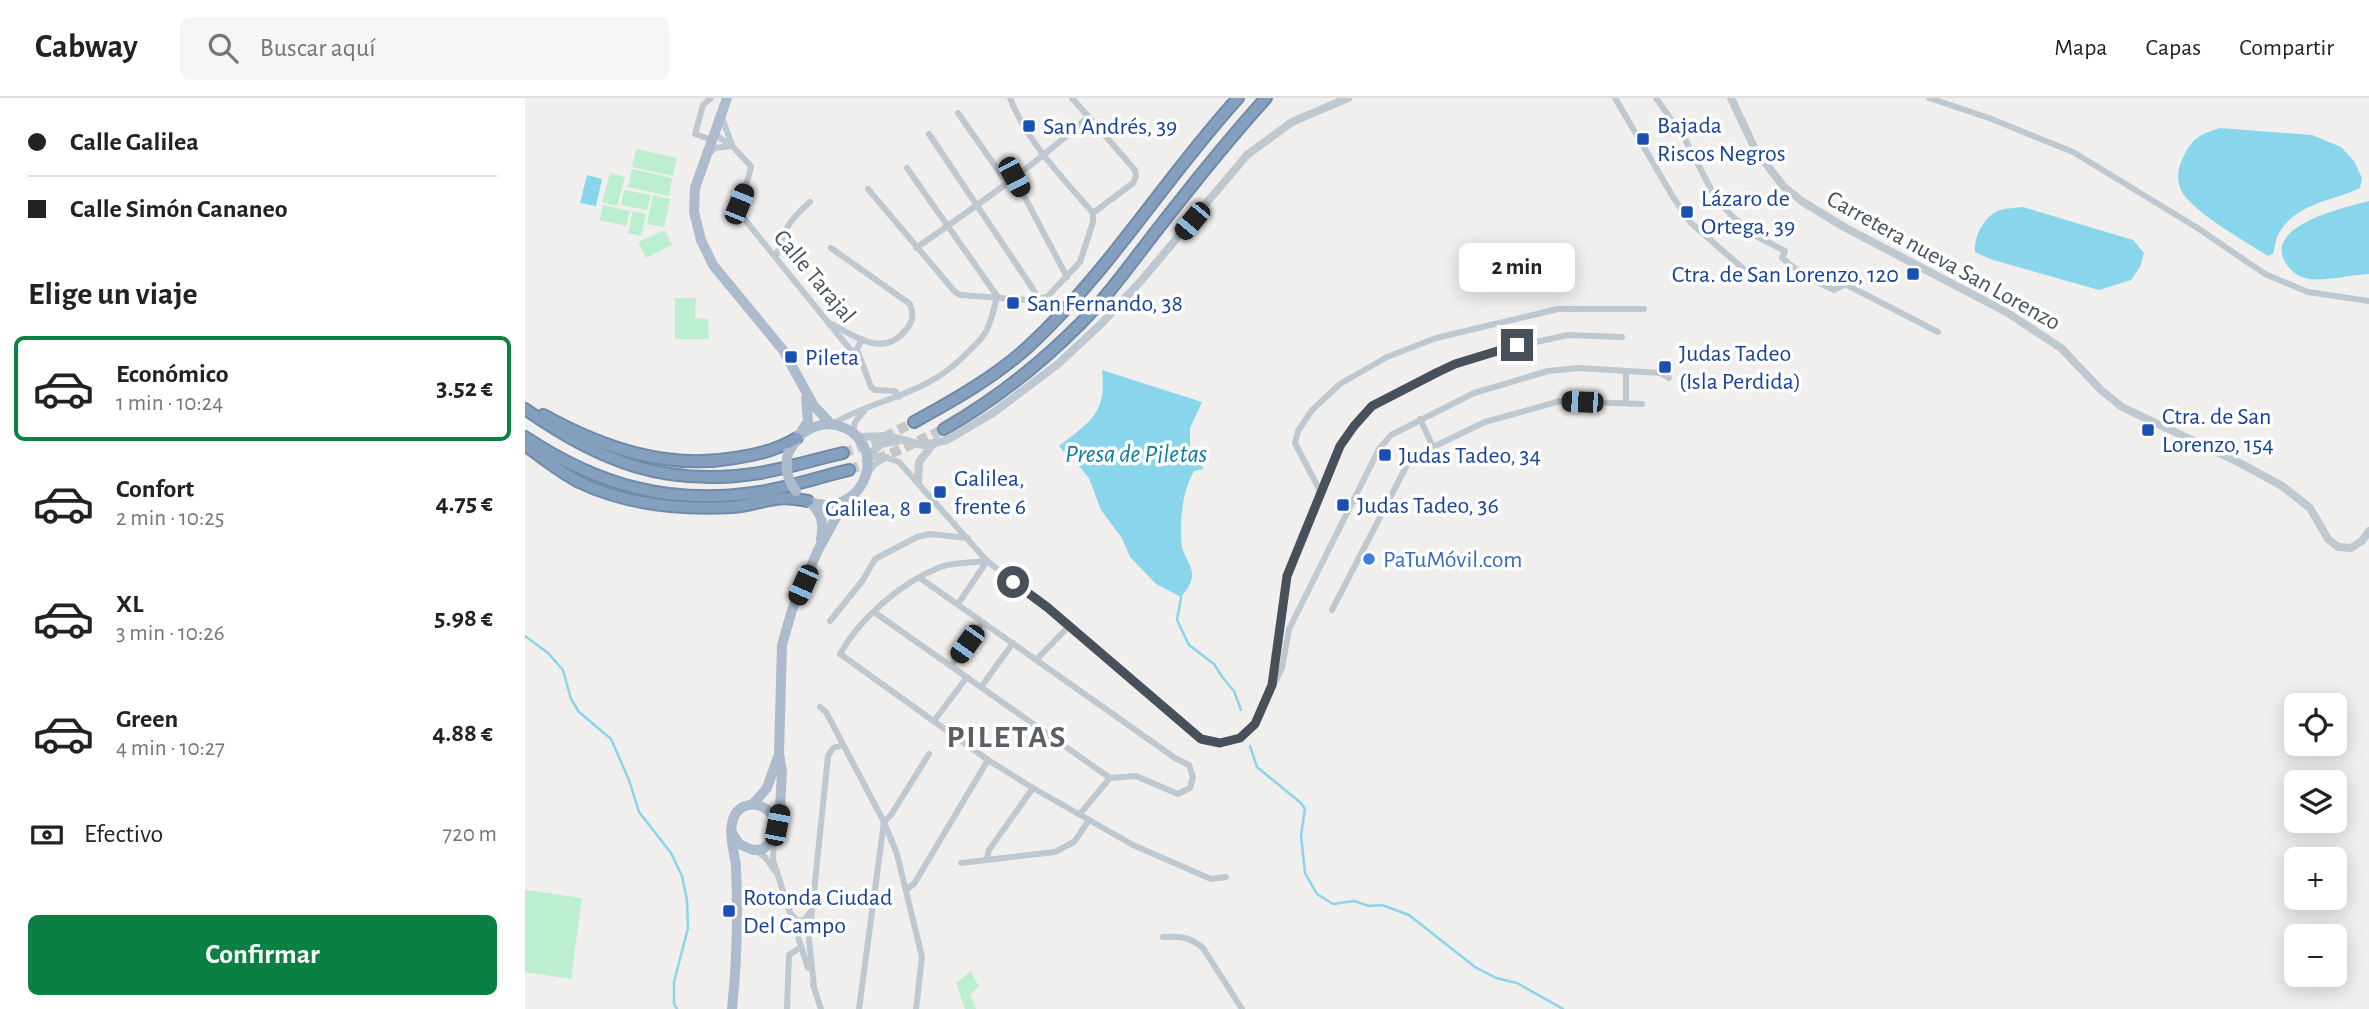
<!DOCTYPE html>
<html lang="es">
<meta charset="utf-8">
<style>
:root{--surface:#fff;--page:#f6f6f6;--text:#222;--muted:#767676;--line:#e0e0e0;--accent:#0b8043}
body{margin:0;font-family:"Alegreya Sans",sans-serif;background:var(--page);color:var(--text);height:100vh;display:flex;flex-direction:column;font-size:26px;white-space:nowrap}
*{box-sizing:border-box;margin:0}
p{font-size:23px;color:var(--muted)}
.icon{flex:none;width:38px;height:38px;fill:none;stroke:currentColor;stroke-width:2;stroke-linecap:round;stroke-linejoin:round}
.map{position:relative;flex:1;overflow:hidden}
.details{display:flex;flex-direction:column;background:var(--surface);width:525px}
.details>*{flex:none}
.guide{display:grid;align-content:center;height:154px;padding:0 28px;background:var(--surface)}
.buttons{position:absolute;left:1759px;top:595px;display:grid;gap:14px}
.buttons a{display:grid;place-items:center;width:63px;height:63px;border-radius:10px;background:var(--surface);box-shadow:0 4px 18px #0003;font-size:35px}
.end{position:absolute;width:32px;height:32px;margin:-16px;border:9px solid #46515c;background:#fff;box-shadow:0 0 0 4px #fff}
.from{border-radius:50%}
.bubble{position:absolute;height:49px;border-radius:10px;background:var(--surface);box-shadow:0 4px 18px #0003;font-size:23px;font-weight:600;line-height:49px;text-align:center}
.car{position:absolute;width:21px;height:42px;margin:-21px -10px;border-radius:9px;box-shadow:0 0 5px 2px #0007;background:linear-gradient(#222 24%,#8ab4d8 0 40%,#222 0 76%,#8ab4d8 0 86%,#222 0)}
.guide b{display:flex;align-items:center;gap:24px;height:66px;font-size:26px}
.guide b+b{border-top:2px solid var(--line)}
.guide i{width:18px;height:18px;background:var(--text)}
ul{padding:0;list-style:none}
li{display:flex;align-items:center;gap:21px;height:105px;margin:0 14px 10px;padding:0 14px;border:4px solid transparent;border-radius:10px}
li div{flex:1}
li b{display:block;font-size:26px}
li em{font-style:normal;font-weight:600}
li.on{border-color:var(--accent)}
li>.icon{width:63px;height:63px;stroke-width:1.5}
h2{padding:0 28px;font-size:32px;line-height:84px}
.pay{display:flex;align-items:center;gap:18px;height:77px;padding:0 28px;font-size:26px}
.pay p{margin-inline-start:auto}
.primary-button{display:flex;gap:14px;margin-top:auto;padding:14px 28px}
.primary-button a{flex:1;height:80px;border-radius:10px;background:var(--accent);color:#fff;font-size:28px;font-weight:600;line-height:80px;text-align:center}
header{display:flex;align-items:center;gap:42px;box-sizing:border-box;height:98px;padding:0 35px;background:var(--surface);border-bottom:2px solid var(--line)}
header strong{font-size:33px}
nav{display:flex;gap:38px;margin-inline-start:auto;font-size:24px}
.search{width:490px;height:63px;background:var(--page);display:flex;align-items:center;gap:18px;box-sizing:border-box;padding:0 24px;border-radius:10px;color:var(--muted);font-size:26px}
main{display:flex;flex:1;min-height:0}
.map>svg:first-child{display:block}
.green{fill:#bcefd1}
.water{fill:#88d5ec}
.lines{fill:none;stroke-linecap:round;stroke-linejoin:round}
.stream{stroke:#88d5ec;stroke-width:2.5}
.motorway-tunnel{stroke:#c6c7ca;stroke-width:10;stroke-dasharray:10 5;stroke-linecap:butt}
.motorway-casing{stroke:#708aa9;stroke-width:14}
.minor{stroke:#bec8d0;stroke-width:6}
.tertiary{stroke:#bec8d0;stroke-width:8}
.primary{stroke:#adbccd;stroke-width:10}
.motorway{stroke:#859fbe;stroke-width:10}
.primary-bridge{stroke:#adbccd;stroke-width:10}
.route{stroke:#46515c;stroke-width:9}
.transit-dot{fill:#1a4fb4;stroke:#fff;stroke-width:2.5}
.shop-dot{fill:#3f7fe0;stroke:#fff;stroke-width:2.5}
.labels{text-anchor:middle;stroke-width:7;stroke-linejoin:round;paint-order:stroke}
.transit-label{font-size:24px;fill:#164399;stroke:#fff;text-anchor:start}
.street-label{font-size:24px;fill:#46515c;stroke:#fff}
.shop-label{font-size:24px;fill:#366cbe;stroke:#fff;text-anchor:start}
.water-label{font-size:26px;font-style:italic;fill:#0b7ea2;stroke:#fff}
.district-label{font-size:32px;font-weight:bold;letter-spacing:2px;fill:#5b5e63;stroke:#fff}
</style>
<header>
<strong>Cabway</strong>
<div class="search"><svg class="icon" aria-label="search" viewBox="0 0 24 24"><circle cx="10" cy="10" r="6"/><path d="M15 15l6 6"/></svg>Buscar aquí</div>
<nav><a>Mapa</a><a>Capas</a><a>Compartir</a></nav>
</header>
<main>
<section class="details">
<div class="guide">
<b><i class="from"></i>Calle Galilea</b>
<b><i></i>Calle Simón Cananeo</b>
</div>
<h2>Elige un viaje</h2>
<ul>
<li class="on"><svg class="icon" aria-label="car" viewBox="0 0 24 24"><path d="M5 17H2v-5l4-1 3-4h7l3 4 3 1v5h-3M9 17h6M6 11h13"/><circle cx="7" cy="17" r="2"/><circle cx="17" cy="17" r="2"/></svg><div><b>Económico</b><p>1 min · 10:24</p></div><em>3.52 €</em></li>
<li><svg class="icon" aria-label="car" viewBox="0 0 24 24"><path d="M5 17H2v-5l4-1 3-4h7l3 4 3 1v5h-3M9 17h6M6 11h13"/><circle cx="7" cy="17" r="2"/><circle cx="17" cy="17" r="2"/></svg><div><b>Confort</b><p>2 min · 10:25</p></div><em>4.75 €</em></li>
<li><svg class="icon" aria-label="car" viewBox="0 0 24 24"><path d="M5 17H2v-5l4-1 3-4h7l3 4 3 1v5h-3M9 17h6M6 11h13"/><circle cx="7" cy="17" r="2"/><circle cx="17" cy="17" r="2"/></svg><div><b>XL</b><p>3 min · 10:26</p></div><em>5.98 €</em></li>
<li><svg class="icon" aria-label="car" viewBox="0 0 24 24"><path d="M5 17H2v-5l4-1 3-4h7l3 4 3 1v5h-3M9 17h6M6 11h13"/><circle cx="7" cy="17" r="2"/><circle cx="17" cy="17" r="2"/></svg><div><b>Green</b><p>4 min · 10:27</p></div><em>4.88 €</em></li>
</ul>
<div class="pay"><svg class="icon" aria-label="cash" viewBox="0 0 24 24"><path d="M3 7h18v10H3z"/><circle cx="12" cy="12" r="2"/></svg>Efectivo<p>720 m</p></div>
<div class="primary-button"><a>Confirmar</a></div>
</section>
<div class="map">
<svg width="1844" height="911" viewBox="0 0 1844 911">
<rect width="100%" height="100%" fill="#f1eeee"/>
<g class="green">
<path d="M111 51 152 60 148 78 107 69Z"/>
<path d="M107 71 147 80 144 98 103 89Z"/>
<path d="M85 75 100 79 92 108 77 104Z"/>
<path d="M99 92 126 97 122 112 96 107Z"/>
<path d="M128 97 145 101 139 129 122 126Z"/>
<path d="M78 107 105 113 101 128 75 122Z"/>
<path d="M108 113 121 116 116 138 103 135Z"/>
<path d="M140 132 147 147 121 160 113 144Z"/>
<path d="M150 200H171L170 220 183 221 184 241H150Z"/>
<path d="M0 792 57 800 46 881 0 874Z"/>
<path d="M446 873 454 889 445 896 451 911H440L431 885Z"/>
</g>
<g class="water">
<path d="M1695 30 1787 37 1816 49 1829 63 1837 80 1835 90C1808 103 1771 105 1754 135 1750 141 1750 150 1748 156L1743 158C1722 144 1661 111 1655 89 1651 79 1654 67 1659 58 1668 39 1676 36 1695 30Z"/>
<path d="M62 77 77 81 71 108 55 105Z"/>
<path d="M1844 103V176C1825 177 1803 183 1784 181 1772 179 1764 172 1759 162 1742 126 1822 109 1844 103Z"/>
<path d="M1498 109 1608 142 1619 155 1615 169 1606 182 1574 192 1465 161 1450 154C1449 138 1459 118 1475 112 1482 110 1491 110 1498 109Z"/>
<path d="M577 272 677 304 665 330V353L679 371 669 373C657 394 654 425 657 449 659 458 666 466 667 475 668 484 661 493 656 499L631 486 605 459 597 440 576 412 564 380 554 368 551 360 543 359 534 348C565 324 582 315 577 272Z"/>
</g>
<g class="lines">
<g class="stream">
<path d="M656 499 652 522 664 547 689 566 698 580 709 593 716 612"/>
<path d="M0 538 23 555 38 572 46 601 54 614 86 641 104 682 114 714 146 755 157 778 162 802 163 830 149 884V906L152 911"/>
<path d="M725 648 732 669 776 705 780 711 776 737 780 775 792 796 808 806 829 803 844 808 857 807 884 817 950 869 971 880 992 885 1038 911"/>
</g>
<g class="motorway-tunnel">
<path d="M318 355 352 343 389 324"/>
<path d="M324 372 372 353 419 331"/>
</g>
<g class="motorway-casing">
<g id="motorway">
<path d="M0 311C75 364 142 390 235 375 263 370 291 361 318 355"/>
<path d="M18 317C78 350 142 372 210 360 233 357 252 352 272 340"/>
<path d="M389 324C429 302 470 279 504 248 584 174 640 80 713 0"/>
<path d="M419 331C468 303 514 267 554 227 583 198 607 164 632 132 667 87 703 42 741 0"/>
<path d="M0 339C74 388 146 408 235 394 265 389 294 379 324 372"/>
<path d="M0 347C17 360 35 374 54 384 102 407 156 412 208 409 222 408 236 403 251 401 261 399 272 401 283 403"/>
</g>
</g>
<g class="minor">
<path d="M186 0 178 7 170 36 187 42"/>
<path d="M485 0C502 44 537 79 568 115"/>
<path d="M547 0 610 72 611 78 608 85 568 115"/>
<path d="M1090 0 1148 99 1166 125 1221 173"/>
<path d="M1131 0 1160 41 1189 97 1207 118 1231 138 1260 153 1257 160 1281 179 1309 192 1320 186 1413 234"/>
<path d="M1404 0 1464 20 1548 54 1671 129 1740 176 1783 194 1844 203"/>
<path d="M433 15 482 85"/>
<path d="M196 17 207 47"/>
<path d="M189 36 207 48 226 68C224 85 213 100 216 117L324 250 334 258"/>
<path d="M404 36 508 191 513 201"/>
<path d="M184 56 190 50 205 48"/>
<path d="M489 79 542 179"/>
<path d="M343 91 430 194 436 197 503 202 522 199 555 164 568 124V115"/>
<path d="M306 150 385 206C389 217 388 223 381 232 357 260 333 239 306 226"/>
<path d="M391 150C450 109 509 68 563 19"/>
<path d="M251 159C260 131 262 124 285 104"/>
<path d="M337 241 332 251 346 289 350 292 370 293 374 299"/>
<path d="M1101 305V273"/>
<path d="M895 321 908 349"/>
<path d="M309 325C357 298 401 298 442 255 449 248 456 242 460 235 467 223 469 211 472 198L382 70"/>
<path d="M328 335 330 324 339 313"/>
<path d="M342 361 356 358 374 364 462 463 522 509 676 641 695 645 715 640 730 626 757 570 764 531 854 351 866 337 949 295 1023 273 1053 270 1135 275 1144 280"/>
<path d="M342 377 349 367 362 359"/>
<path d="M795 393 770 345 773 333 787 312 815 286 862 259 911 240 1033 211H1119"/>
<path d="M830 402 856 416"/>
<path d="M462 463C447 465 427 464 413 470 376 485 334 521 315 556L463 662 508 690 608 747 686 781 701 779"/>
<path d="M395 480 650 660 664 667 668 679 665 690 653 696 611 678 585 680 555 716"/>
<path d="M433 506 462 463"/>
<path d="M807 512 883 365 908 349 960 324 1035 303 1117 306"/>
<path d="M349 514 585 680"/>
<path d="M305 523 338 482 350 461 392 439 405 436 443 440"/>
<path d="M512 561 544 528"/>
<path d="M426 568 458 524"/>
<path d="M748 582 762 478 815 348 847 308 930 266 993 248 1043 237 1097 239"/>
<path d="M456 589 488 545"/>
<path d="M295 609 301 614 359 724 372 756 397 859 391 911"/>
<path d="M409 623 442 579"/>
<path d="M249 741 248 762 283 870"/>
<path d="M231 753 240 759 250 773"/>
<path d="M462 760 464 752 508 690"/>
<path d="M436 765 530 754 549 744 564 722"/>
<path d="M382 791 389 786 463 662"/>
<path d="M266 816 273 823 279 822 286 813"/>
<path d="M638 839C655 838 665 839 678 850L717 911"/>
<path d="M288 887 296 911"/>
<path d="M289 888 284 842 303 658 308 650 318 647"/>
<path d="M262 911 264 857 276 849"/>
<path d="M334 911 359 724 366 717 404 656"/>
</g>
<g class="tertiary">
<path d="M1206 0 1230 51 1258 88 1278 104 1319 129 1483 215 1536 250 1576 292 1597 309 1715 365 1757 388 1785 410 1803 441 1813 449 1826 450 1837 443 1844 433"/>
<path d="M332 339 364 338 397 347 408 345 422 342 468 315 533 266 576 226 615 184 722 57 767 24 823 0"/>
<path d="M342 359 356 346 373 343"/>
<path d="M393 384 394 364 408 346"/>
</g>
<g class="primary">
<path d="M202 0 170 90 169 114 176 142 188 167 258 252 289 308 306 326"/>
<path d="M275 337C286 329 297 324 311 327 366 341 344 422 284 404"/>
<path d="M263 355 283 323 281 300"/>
<path d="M286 405C297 416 299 426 296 441"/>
<path d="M228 706 242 690 253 659"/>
<path d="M206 733 214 746 228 752 238 751 249 741 255 709 257 674 254 655 257 547 267 512 293 452 320 403"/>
<path d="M207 911C212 865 213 816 211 769 210 756 204 740 207 726 211 699 245 702 252 726"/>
</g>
<use href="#motorway" class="motorway"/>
<path class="primary-bridge" d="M263 355C260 369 262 382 271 393"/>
</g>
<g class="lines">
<path class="route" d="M488 484 522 509 676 641 695 645 715 640 730 626 747 587 762 478 815 348 829 328 847 308 913 274 930 266 992 247"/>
</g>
<g class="transit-dot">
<rect x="497" y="21" width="14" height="14" rx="3.5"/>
<rect x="1111" y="34" width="14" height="14" rx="3.5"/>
<rect x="1155" y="107" width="14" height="14" rx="3.5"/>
<rect x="1381" y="169" width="14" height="14" rx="3.5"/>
<rect x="481" y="198" width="14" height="14" rx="3.5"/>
<rect x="259" y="252" width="14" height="14" rx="3.5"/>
<rect x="1133" y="262" width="14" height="14" rx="3.5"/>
<rect x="1616" y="325" width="14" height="14" rx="3.5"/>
<rect x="853" y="350" width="14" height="14" rx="3.5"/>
<rect x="408" y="387" width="14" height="14" rx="3.5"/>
<rect x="811" y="400" width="14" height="14" rx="3.5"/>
<rect x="393" y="403" width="14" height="14" rx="3.5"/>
<rect x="197" y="806" width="14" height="14" rx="3.5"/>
</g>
<circle class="shop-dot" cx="844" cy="461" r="7"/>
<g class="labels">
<g class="transit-label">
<text x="1132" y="35">Bajada<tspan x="1132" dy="28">Riscos Negros</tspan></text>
<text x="518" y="36">San Andrés, 39</text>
<text x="1176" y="108">Lázaro de<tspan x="1176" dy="28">Ortega, 39</tspan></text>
<text x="1374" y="184" text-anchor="end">Ctra. de San Lorenzo, 120</text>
<text x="502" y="213">San Fernando, 38</text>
<text x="1154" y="263">Judas Tadeo<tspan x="1154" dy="28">(Isla Perdida)</tspan></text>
<text x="280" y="267">Pileta</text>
<text x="1637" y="326">Ctra. de San<tspan x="1637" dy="28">Lorenzo, 154</tspan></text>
<text x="874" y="365">Judas Tadeo, 34</text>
<text x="429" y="388">Galilea,<tspan x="429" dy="28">frente 6</tspan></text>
<text x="832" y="415">Judas Tadeo, 36</text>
<text x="386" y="418" text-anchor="end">Galilea, 8</text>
<text x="218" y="807">Rotonda Ciudad<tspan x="218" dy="28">Del Campo</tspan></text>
</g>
<g class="street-label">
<text transform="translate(1419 162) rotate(29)" y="8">Carretera nueva San Lorenzo</text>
<text transform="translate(290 178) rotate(50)" y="8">Calle Tarajal</text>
</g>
<g class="shop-label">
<text x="858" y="469">PaTuMóvil.com</text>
</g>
<g class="water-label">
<text x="611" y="364">Presa de Piletas</text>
</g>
<g class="district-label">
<text x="482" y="649">PILETAS</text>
</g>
</g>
</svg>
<div class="buttons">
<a><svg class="icon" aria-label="locate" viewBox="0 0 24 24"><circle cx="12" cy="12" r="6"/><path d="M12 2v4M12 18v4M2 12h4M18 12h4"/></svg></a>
<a><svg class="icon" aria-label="layers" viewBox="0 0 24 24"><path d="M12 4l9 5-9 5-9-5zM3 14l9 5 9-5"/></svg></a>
<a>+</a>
<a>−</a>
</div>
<i class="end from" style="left:488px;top:484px"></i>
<i class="end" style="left:992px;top:247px"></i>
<div class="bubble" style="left:934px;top:145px;width:116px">2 min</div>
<i class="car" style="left:489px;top:79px;rotate:152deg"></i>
<i class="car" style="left:214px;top:106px;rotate:22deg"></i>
<i class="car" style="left:667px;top:123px;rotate:220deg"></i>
<i class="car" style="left:1057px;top:304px;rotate:272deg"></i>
<i class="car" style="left:278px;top:487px;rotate:204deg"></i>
<i class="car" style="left:442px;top:546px;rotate:216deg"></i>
<i class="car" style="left:252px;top:727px;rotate:11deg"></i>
</div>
</main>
